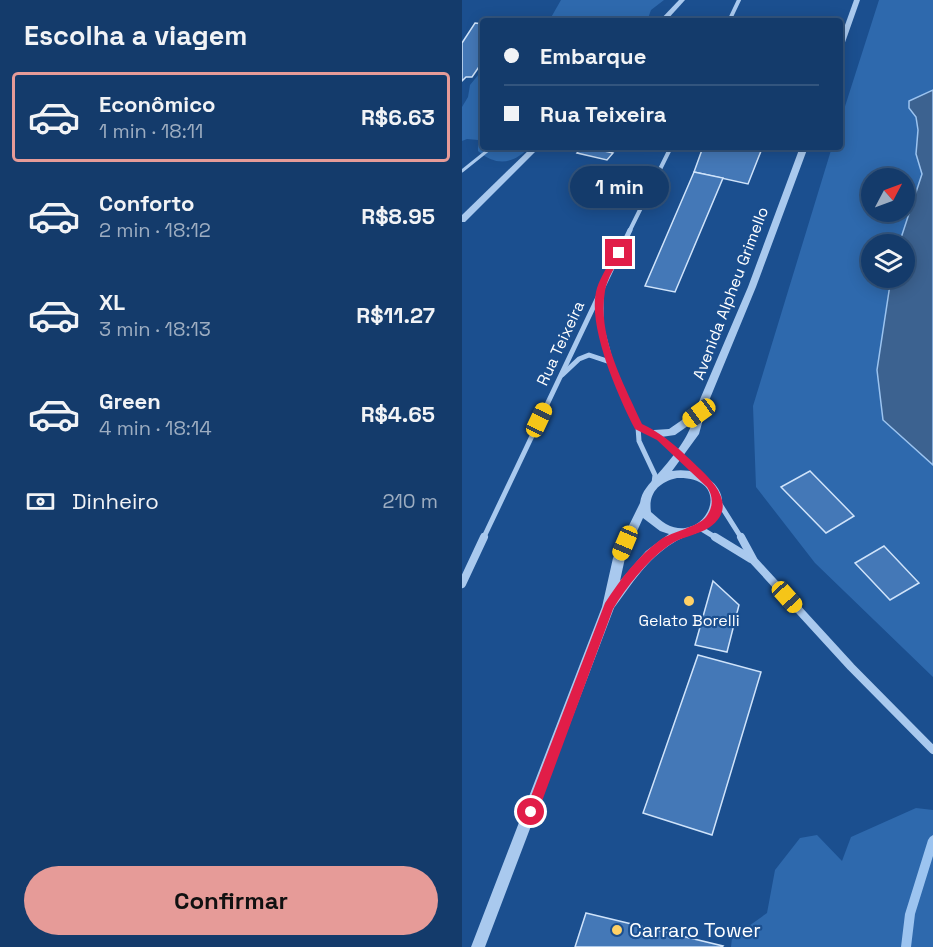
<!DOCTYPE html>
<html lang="pt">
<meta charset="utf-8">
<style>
:root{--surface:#143b6b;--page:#214673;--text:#f1f3f6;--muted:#9dadc1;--line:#33557e;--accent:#e69b98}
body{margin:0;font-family:"Space Grotesk",sans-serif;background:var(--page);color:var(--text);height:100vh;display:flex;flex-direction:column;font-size:22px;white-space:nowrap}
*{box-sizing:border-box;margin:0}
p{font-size:20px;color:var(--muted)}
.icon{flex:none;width:33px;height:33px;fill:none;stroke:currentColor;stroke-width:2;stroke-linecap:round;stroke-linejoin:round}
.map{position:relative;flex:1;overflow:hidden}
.details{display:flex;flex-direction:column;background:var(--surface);width:462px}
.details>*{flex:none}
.banner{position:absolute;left:18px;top:18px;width:363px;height:132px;border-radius:6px;box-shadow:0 3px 15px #0003,0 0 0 2px var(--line);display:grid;align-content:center;height:132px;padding:0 24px;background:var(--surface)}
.needle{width:39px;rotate:49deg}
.fabs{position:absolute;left:399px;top:168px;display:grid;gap:12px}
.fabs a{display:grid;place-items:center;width:54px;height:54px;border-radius:50%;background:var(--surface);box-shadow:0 3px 15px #0003,0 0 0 2px var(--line);font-size:30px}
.end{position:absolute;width:27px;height:27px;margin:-14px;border:8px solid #e11d48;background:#fff;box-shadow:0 0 0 3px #fff}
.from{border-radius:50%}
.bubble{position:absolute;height:42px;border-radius:21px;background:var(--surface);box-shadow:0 3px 15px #0003,0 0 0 2px var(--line);font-size:20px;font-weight:600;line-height:42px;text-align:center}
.car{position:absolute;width:18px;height:36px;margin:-18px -9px;border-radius:8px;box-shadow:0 0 4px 2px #0007;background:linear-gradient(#f5c518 24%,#345 0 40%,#f5c518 0 76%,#345 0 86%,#f5c518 0)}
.banner b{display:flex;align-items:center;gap:21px;height:57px;font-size:22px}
.banner b+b{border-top:2px solid var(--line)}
.banner i{width:15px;height:15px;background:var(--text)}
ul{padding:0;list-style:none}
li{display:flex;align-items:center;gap:18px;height:90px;margin:0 12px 9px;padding:0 12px;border:3px solid transparent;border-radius:6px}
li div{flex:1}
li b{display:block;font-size:22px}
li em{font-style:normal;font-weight:600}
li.selected{border-color:var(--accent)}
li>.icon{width:54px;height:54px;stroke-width:1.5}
h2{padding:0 24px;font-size:27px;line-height:72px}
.pay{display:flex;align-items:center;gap:15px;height:66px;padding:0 24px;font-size:22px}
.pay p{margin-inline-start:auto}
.primary-button{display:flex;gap:12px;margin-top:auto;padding:12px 24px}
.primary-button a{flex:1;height:69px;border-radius:36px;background:var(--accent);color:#111;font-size:24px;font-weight:600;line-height:69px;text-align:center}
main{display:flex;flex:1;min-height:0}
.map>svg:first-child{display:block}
.green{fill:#2e69ad;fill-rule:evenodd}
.water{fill:#3c6290;stroke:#9cc4f0;stroke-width:1.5}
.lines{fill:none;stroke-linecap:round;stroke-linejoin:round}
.stream{fill:#9cc4f0;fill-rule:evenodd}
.building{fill:#4478b7;stroke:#cfe3fa;stroke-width:1.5}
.service{stroke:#a9c9ee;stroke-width:3}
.minor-far2{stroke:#a9c9ee;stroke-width:4}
.minor-far1{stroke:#a9c9ee;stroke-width:5}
.minor{stroke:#a9c9ee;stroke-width:8}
.tertiary{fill:#a9c9ee;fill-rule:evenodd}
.route{fill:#e11d48}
.poi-dot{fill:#ffd166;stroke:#1b4f8f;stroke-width:2}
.labels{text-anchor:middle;stroke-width:4.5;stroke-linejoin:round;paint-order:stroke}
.street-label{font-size:16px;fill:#fff;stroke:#1b4f8f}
.poi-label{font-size:16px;fill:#fff;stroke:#1b4f8f}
.near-poi-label{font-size:20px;fill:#fff;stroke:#1b4f8f;text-anchor:start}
</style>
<main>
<section class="details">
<h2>Escolha a viagem</h2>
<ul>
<li class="selected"><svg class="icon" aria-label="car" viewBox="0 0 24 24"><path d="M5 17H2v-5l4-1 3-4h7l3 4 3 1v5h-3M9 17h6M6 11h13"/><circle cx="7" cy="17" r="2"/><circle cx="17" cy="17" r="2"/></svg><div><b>Econômico</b><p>1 min · 18:11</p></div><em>R$6.63</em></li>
<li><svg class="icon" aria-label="car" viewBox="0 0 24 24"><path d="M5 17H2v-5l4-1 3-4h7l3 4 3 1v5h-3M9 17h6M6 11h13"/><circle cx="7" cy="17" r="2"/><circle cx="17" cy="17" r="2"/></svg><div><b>Conforto</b><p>2 min · 18:12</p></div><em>R$8.95</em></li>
<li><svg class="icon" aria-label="car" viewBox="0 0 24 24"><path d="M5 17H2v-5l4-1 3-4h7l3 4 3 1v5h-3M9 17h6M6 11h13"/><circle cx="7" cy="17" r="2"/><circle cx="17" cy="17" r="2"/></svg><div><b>XL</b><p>3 min · 18:13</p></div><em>R$11.27</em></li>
<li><svg class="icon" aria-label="car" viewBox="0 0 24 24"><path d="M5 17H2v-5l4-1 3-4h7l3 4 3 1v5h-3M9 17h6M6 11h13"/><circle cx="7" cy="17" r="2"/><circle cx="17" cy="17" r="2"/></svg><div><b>Green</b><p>4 min · 18:14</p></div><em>R$4.65</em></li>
</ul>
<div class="pay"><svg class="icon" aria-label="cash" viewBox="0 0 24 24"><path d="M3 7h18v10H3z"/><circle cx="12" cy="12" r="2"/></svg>Dinheiro<p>210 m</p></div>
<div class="primary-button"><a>Confirmar</a></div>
</section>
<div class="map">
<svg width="471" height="947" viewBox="0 0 471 947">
<rect width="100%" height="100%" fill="#1b4f8f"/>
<g class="green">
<path d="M99 0H202L189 10 185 21H87Z"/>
<path d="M417 0H471V90L447 101V108L454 117 456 130 454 154 460 174 437 244H410V278H429L421 330 463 456 471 465V677L353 563 294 487 291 406 370 147H378V122ZM410 178H442V212H410Z"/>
<path d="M21 69V147H68C51 164 35 167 16 151V140L5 139 0 141V107L6 97 8 85Z"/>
<path d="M454 808 471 810V947H269L270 938 305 913 313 870 338 838 355 835 380 861 389 837Z"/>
</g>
<path class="water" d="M471 90V465L421 420 415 370 429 278H442V244H437L460 174 454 154 456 130 454 117 447 108V101Z"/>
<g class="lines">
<path class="stream" d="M471 835V856L453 914 449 947H439L443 914 466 840 468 837Z"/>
</g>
<g class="building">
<path d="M13 23 21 24V61L10 77H4L0 81V43Z"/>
<path d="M120 147H125L151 153 145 160 115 153Z"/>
<path d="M241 147H277L299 151 286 184 232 172Z"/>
<path d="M232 172 261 178 213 292 183 286Z"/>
<path d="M348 471 392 516 364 533 319 487Z"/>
<path d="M422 546 457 583 428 600 393 563Z"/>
<path d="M251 581 277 605 265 652 233 645Z"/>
<path d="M236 655 299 672 250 835 181 813Z"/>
<path d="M124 913 261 946 260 947H113Z"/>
</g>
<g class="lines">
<path class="service" d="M0 171 30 147"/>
<g class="minor-far2">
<path d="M267 21 277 0"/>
<path d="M167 232 209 147"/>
</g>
<g class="minor-far1">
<path d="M139 293V326L149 363 176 427 177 441 193 475 192 483"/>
<path d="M100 375 117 359 127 355 148 362"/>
<path d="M176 427 198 437 240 478"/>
<path d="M256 501 280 539"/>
<path d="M238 528 256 539"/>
<path d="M21 539 168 230"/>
</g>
<g class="minor">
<path d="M253 537 289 559"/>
<path d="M279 537 292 561 389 667 471 750"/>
<path d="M0 584 22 537"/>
</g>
<g class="tertiary">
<path d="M217 0H223L204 21H197Z"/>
<path d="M392 0H398L381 48 378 50V39Z"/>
<path d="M70 147H78L3 222H0V215Z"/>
<path d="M338 147H346L294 287 244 408 237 434 210 471C239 465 277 491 252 522 242 534 224 534 211 543 185 559 170 584 152 608L23 947H9L140 607 151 558 178 503C180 490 187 485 195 475 207 462 225 440 230 423L213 435 192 438 187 434 192 430 207 429 233 411 286 287ZM215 478C275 476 244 546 204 524 199 521 194 516 189 512 186 493 197 482 215 478ZM181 518 198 531 207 534 184 551 158 581 163 558Z"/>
</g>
</g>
<path class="route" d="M154 251 161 253C155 264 145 278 143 291 135 337 162 384 180 424 205 436 218 450 238 469 255 485 274 508 248 527 235 536 219 536 206 546 184 562 165 586 151 609L76 812 74 816 69 818 65 816 63 812 143 603C157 581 176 556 198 540 211 531 236 527 244 517 251 508 252 497 245 487L195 440 173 429C156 396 124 324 135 288 139 276 148 262 154 251Z"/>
<g class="poi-dot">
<circle cx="227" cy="601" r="6"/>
<circle cx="155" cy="930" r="6"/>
</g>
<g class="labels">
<g class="street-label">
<text transform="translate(268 293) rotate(-69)" y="6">Avenida Alpheu Grimello</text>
<text transform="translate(98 343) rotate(-65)" y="6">Rua Teixeira</text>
</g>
<g class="poi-label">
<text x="227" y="626">Gelato Borelli</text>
</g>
<g class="near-poi-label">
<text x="167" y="937">Carraro Tower</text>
</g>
</g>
</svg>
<div class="fabs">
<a><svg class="needle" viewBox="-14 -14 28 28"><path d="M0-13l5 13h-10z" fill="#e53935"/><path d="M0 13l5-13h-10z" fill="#9dadc1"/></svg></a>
<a><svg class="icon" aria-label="layers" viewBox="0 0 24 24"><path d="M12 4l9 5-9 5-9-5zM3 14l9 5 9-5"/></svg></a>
</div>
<i class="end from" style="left:69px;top:812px"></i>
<i class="end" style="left:157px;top:253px"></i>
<div class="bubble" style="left:108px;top:166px;width:99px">1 min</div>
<i class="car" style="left:237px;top:413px;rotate:234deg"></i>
<i class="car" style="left:77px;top:420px;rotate:25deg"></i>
<i class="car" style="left:163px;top:543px;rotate:203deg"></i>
<i class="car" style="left:325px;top:597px;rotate:138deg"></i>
<div class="banner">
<b><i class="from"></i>Embarque</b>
<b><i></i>Rua Teixeira</b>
</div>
</div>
</main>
